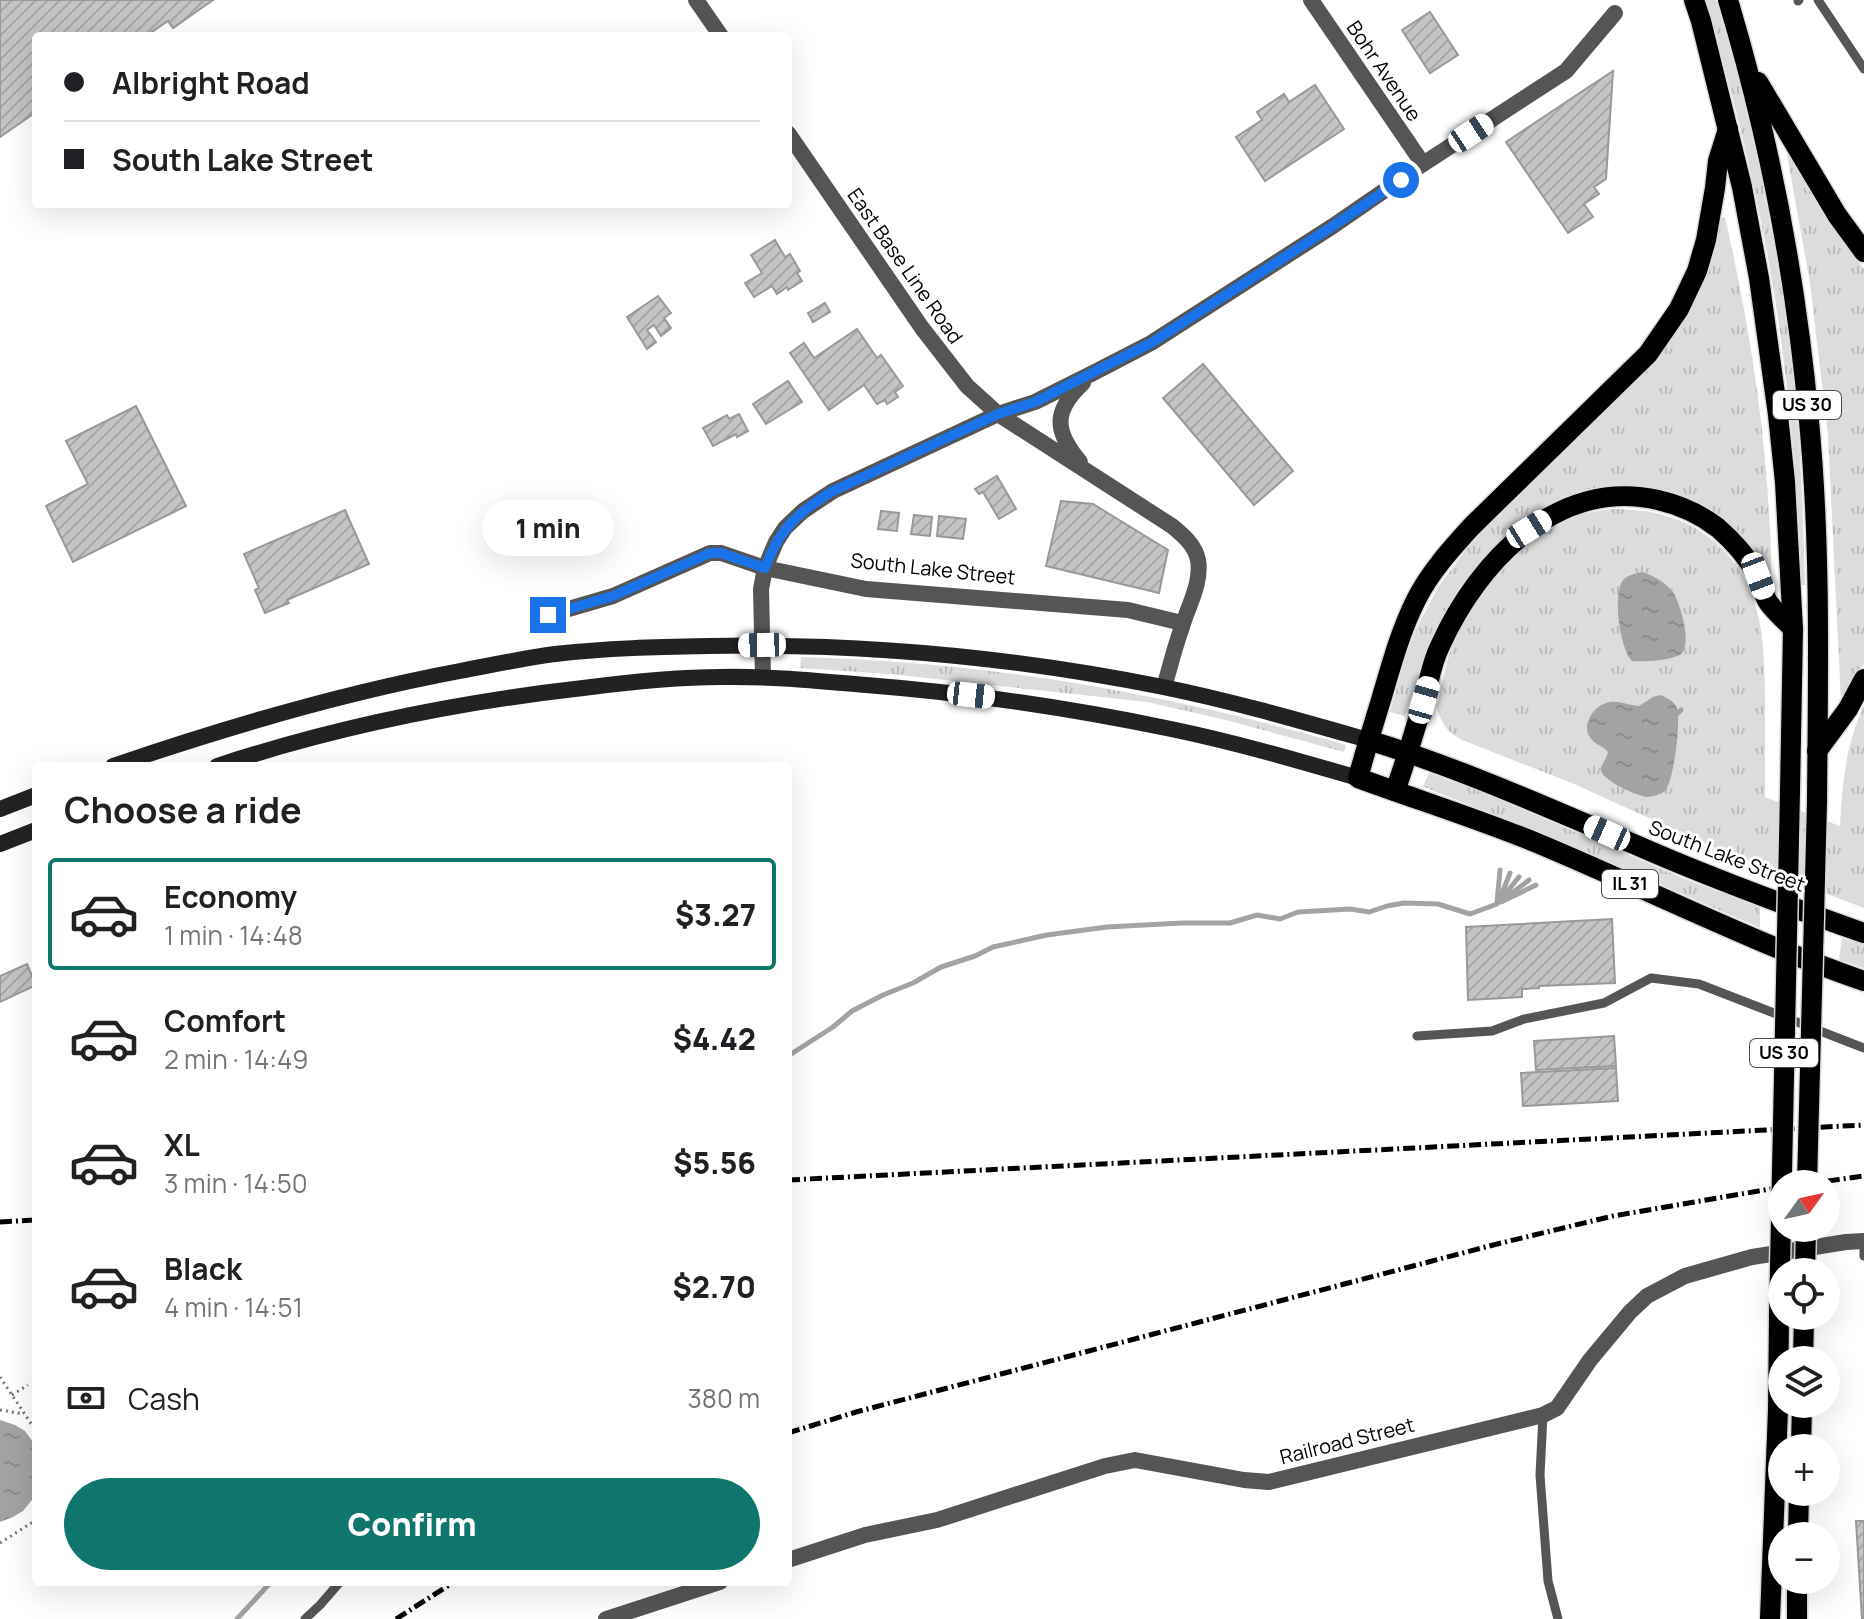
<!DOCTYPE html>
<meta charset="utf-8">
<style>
:root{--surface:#fff;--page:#f6f6f6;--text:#202124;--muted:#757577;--line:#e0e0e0;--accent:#0f766e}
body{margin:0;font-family:Manrope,sans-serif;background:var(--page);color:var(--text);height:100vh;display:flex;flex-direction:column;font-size:30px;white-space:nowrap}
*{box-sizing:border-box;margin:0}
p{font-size:26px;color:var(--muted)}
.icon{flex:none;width:44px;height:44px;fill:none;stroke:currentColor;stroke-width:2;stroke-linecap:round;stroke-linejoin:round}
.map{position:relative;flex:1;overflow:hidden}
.side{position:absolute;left:32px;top:762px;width:760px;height:824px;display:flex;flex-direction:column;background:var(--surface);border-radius:8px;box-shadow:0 8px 32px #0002}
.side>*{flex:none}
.banner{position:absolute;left:32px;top:32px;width:760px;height:176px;border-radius:8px;box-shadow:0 8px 32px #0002;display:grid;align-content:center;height:176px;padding:0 32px;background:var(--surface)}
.needle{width:52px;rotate:57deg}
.fabs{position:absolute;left:1768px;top:1170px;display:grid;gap:16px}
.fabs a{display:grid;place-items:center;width:72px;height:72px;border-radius:50%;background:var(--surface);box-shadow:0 8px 32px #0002;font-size:40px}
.end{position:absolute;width:36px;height:36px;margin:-18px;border:10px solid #1a73e8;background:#fff;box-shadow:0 0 0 4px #fff}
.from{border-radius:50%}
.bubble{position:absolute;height:56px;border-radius:28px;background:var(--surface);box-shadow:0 8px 32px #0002;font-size:26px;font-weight:800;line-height:56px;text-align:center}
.car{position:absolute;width:24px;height:48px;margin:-24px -12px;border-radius:10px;box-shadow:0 0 6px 2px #0007;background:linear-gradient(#fff 24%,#345 0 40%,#fff 0 76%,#345 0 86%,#fff 0)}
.banner b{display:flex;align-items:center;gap:28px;height:76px;font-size:30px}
.banner b+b{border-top:2px solid var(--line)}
.banner i{width:20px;height:20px;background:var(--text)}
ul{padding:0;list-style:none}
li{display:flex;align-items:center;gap:24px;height:112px;margin:0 16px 12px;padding:0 16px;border:4px solid transparent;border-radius:8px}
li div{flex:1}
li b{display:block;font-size:30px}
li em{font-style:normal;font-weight:800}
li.active{border-color:var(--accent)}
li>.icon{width:72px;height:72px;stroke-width:1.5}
h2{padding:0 32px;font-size:36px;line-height:96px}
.pay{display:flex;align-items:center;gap:20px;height:88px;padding:0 32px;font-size:30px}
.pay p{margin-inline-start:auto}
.action{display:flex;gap:16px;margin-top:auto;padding:16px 32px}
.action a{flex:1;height:92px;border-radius:48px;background:var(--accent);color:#fff;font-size:32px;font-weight:800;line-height:92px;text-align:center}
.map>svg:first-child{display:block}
.grass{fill:url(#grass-tufts)}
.water{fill:url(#water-ripples)}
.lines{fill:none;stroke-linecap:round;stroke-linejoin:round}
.stream{stroke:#a3a3a3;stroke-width:5}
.building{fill:url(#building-hatch);stroke:#999;stroke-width:2}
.primary-casing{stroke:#dbdbdb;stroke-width:23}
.path{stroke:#777;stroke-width:3;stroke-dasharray:2 4;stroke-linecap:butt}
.service{stroke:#555;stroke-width:9}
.minor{stroke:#555;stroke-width:16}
.secondary{stroke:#222;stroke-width:16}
.primary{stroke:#000;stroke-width:20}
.rail{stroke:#000;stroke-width:5;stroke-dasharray:12 4 2 4;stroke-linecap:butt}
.primary-bridge-casing{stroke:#dbdbdb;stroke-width:23;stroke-linecap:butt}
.primary-bridge{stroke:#000;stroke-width:20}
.route{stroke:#1a73e8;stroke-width:10}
.labels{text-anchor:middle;stroke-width:6;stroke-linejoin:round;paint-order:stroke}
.shield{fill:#fff;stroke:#4c4c4c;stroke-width:2}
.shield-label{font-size:18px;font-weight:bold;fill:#000}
.street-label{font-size:20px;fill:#000;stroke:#fff}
</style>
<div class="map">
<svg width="1864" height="1619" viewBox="0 0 1864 1619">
<defs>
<pattern id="grass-tufts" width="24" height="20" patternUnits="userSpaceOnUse" patternTransform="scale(2)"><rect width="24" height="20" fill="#dcdcdc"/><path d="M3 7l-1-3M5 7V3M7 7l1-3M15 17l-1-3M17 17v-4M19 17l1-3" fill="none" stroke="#bbb"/></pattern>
<pattern id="water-ripples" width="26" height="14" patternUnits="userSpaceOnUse" patternTransform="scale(2)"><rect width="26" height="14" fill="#a3a3a3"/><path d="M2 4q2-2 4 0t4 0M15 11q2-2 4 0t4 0" fill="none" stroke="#8b8b8b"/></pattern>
<pattern id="building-hatch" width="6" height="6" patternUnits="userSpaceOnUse" patternTransform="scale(2)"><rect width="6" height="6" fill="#c4c4c4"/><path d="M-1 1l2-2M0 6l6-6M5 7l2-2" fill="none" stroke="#a7a7a7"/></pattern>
</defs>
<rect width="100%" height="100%" fill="#fff"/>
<g class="grass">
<path d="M1705 0H1716C1756 131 1782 266 1796 402 1802 463 1803 524 1805 585H1802C1799 523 1795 460 1788 398 1774 263 1744 129 1705 0Z"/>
<path d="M1787 155H1791C1812 196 1837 232 1864 269V663L1841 701 1828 436 1810 283Z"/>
<path d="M1720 217H1725C1745 306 1760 391 1767 483 1769 515 1772 548 1771 581 1733 507 1653 466 1572 495 1528 511 1490 546 1464 583 1434 626 1422 667 1405 716L1390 712 1403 665 1414 633 1438 587 1471 543 1610 406 1663 351 1688 313 1713 252Z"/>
<path d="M1613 509C1651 509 1686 517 1715 542 1762 584 1764 635 1765 693 1765 728 1765 762 1765 797L1840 826C1842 784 1846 744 1864 705V908L1761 869 1574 784 1462 740C1446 732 1440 721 1436 704L1438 703C1443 681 1446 658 1456 637 1478 589 1526 535 1577 516 1589 512 1600 510 1613 509Z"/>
<path d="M801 657C989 662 1166 693 1346 745L1344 752 1226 720 1147 702 890 674 800 668Z"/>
<path d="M1429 773 1477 790 1685 879 1760 907V928L1537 831 1426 788 1423 786Z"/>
<path d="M1842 938 1864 944V968L1839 960Z"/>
</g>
<g class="water">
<path d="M1641 572C1653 575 1665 582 1673 592 1680 603 1692 643 1682 653 1673 661 1643 662 1632 661 1620 649 1612 594 1623 580 1628 575 1634 574 1641 572Z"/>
<path d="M1661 695C1666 698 1673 700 1676 706 1682 717 1674 781 1665 791 1661 794 1652 797 1647 797 1638 796 1600 780 1601 769 1601 764 1607 759 1608 752 1603 746 1597 745 1592 740 1580 728 1592 707 1606 703 1616 699 1628 705 1639 706L1653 697Z"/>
<path d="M0 1420 15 1425 25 1431 36 1446V1495L23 1511 13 1517 0 1522Z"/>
</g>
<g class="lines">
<g class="stream">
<path d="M1673 717 1681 710"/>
<path d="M1501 896 1510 873"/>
<path d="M1508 896 1529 880"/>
<path d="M1501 902 1536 885"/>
<path d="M1497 903 1500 870"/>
<path d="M788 1056 833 1027 852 1011 883 995 913 983 941 967 975 956 993 947 1047 935 1107 927 1182 923H1230L1257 915 1280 919 1298 912 1350 909 1369 912 1387 906 1404 903 1438 904 1470 914 1497 904 1519 877"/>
<path d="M237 1619 271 1582"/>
</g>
</g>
<g class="building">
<path d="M0 0H213L173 28 168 21 146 36H36V112L0 137Z"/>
<path d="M1430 12 1458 55 1430 73 1402 30Z"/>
<path d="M1613 71 1606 179 1594 187 1599 194 1584 204 1593 217 1568 233 1506 142Z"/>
<path d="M1315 85 1344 129 1265 181 1236 137 1262 120 1257 112 1284 94 1289 102Z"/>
<path d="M775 240 785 257 790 254 800 271 797 273 802 281 788 290 787 287 777 294 772 286 754 297 745 283 762 273 751 255Z"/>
<path d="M658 296 671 313 664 318 671 328 661 336 654 325 647 330 656 342 647 349 627 317Z"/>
<path d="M825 303 830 312 813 322 808 313Z"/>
<path d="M857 329 877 358 881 355 903 386 895 392 898 397 887 404 885 400 877 404 864 385 829 410 790 353 804 343 814 358Z"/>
<path d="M1203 364 1293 471 1254 505 1163 398Z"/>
<path d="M788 381 802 402 766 424 753 404Z"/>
<path d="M136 406 186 506 73 562 46 506 88 484 66 441Z"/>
<path d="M739 414 748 431 737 437 736 434 713 446 703 428 727 415 729 419Z"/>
<path d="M997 476 1016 509 999 519 983 492 979 494 975 489Z"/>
<path d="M1061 501 1093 504 1168 550 1159 593 1046 566Z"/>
<path d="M345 510 369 564 287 600 289 603 265 613 255 590 259 588 244 554Z"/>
<path d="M881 511 899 513 897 531 878 529Z"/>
<path d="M914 515 932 517 930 536 911 534Z"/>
<path d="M939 516 966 519 963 539 937 536Z"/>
<path d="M1612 919 1615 983 1539 986V988L1522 989V997L1468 1000 1466 927Z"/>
<path d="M27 964 36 985 0 1002V976Z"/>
<path d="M1614 1036 1616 1066 1536 1070 1534 1041Z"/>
<path d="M1616 1068 1618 1101 1523 1106 1521 1073Z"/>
<path d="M1856 1521H1864V1619H1862Z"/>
</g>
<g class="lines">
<g class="primary-casing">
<g id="primary">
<path d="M1694 0 1701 21 1742 187 1759 278 1778 415 1785 482 1793 629 1790 791"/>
<path d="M1728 0C1769 137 1796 278 1809 421 1821 547 1818 675 1817 802"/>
<path d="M1758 82 1837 215 1864 252"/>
<path d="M1728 129 1718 161 1715 188 1706 240 1697 271 1679 309 1648 354 1472 526C1451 549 1430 572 1416 600 1400 632 1391 666 1381 700 1373 726 1365 752 1358 778 1418 800 1478 819 1537 843 1645 888 1753 943 1864 981"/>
<path d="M1368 740C1460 768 1548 808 1636 845 1711 878 1787 906 1864 933"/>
<path d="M1817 751 1848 709 1864 679"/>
<path d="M1395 791C1406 761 1415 730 1424 699 1429 681 1432 662 1440 646 1478 562 1557 477 1658 500 1680 505 1700 514 1718 528 1733 541 1747 557 1757 574 1761 583 1763 594 1768 602 1775 612 1785 620 1793 629"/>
<path d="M1803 1360 1804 1316"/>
<path d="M1801 1448 1802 1404"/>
<path d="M1798 1536 1799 1492"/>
<path d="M1770 1619 1778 1409 1779 1315"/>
<path d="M1797 1619V1580"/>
</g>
</g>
<g class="path">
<path d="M0 1377 36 1431"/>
<path d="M12 1395 28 1385"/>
<path d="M0 1410 24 1414"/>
<path d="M36 1435 35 1436 36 1438"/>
<path d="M0 1543 36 1520"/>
</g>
<g class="service">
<path d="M1818 0 1864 69"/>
<path d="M1798 1 1799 0"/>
<path d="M1417 1036 1492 1031 1524 1019 1604 1003 1651 978 1699 984 1864 1048"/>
<path d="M1864 1241V1256"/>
<path d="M1543 1415 1540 1475 1548 1581 1558 1619"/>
<path d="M305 1619 320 1605 340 1582"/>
</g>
<g class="minor">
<path d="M696 0 721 36"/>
<path d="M1311 0 1423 164"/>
<path d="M788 133 922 328 967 386 998 414 1172 526C1183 535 1195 545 1198 560 1202 583 1188 606 1182 627 1175 646 1170 667 1164 687"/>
<path d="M1080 462C1054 431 1053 411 1083 383"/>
<path d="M548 615 613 596 710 553H721L765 568 866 589 1128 610 1182 623"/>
<path d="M763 677 761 589 765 568 776 542 785 528 803 511 833 491 998 414 1035 402 1095 372 1151 343 1333 226 1423 164 1566 71 1615 13"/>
<path d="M788 1560 865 1535 937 1520 1105 1466 1135 1460 1244 1480 1269 1482 1543 1415 1557 1408 1590 1360 1630 1312 1647 1296 1685 1276 1752 1257 1846 1242 1864 1241"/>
<path d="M606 1619 720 1582"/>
</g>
<g class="secondary">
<path d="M113 766C227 727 342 693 460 671 492 665 524 658 555 654 607 648 658 647 709 646 862 643 1014 657 1163 687 1232 701 1301 721 1368 740"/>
<path d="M217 766C335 727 459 702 583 688 629 682 675 677 721 677 770 676 818 681 866 685 969 693 1070 708 1171 729 1234 742 1296 760 1358 778"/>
<path d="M0 809 36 795"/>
<path d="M0 844 36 830"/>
</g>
<use href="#primary" class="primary"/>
<g class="rail">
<path d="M788 1180 1864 1125"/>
<path d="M1806 1184 1864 1176"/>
<path d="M0 1222 36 1220"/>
<path d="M788 1433 856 1412 1497 1244 1613 1216 1782 1187"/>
<path d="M396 1619 454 1582"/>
</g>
<g class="primary-bridge-casing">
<g id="primary-bridge">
<path d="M1807 1184 1817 802"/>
<path d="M1805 1272 1806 1228"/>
<path d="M1779 1315 1790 791"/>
</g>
</g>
<use href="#primary-bridge" class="primary-bridge"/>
</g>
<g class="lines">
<path class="route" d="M548 615 613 596 710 553H721L765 568C779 529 798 512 833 491L998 414 1035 402 1151 343 1333 226 1401 180"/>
</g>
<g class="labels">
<g class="shield">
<rect x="1773" y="391" width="68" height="28" rx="6"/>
<rect x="1602" y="870" width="56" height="28" rx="6"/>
<rect x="1750" y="1039" width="68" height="28" rx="6"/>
</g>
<g class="shield-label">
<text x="1807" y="411">US 30</text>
<text x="1630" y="890">IL 31</text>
<text x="1784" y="1059">US 30</text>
</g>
<g class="street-label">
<text transform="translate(1384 71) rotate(56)" y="7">Bohr Avenue</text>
<text transform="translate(905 266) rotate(55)" y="7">East Base Line Road</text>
<text transform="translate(933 569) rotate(6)" y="7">South Lake Street</text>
<text transform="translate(1727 856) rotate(21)" y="7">South Lake Street</text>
<text transform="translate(1347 1441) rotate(-14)" y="7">Railroad Street</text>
</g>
</g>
</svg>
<div class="fabs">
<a><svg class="needle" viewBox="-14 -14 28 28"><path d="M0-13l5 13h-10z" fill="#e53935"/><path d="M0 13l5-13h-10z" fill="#757577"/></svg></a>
<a><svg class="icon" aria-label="locate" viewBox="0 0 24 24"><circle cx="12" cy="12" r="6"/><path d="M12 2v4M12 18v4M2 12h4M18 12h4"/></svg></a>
<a><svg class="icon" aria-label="layers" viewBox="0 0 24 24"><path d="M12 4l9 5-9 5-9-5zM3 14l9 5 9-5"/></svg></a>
<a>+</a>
<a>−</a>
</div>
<i class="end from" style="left:1401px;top:180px"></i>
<i class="end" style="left:548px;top:615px"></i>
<div class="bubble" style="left:482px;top:500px;width:132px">1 min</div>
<i class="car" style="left:1471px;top:133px;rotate:57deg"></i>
<i class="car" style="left:1529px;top:529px;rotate:58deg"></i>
<i class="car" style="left:1758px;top:576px;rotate:159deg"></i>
<i class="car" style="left:762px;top:645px;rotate:269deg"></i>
<i class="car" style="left:971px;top:695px;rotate:96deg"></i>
<i class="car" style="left:1424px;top:700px;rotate:16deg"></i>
<i class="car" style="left:1607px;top:833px;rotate:294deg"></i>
<div class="banner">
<b><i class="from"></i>Albright Road</b>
<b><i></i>South Lake Street</b>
</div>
<section class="side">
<h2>Choose a ride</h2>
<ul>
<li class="active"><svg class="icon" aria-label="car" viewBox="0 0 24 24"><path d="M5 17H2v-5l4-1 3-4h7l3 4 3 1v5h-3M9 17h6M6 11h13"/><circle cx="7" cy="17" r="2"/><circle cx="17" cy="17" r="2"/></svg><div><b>Economy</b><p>1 min · 14:48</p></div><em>$3.27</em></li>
<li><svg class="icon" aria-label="car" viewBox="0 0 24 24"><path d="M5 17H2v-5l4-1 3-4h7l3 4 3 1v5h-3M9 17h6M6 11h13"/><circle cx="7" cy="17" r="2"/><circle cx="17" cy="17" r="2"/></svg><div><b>Comfort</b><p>2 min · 14:49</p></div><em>$4.42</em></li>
<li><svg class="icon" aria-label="car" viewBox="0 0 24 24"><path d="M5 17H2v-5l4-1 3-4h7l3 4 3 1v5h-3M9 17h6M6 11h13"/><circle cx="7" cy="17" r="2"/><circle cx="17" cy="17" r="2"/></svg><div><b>XL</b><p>3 min · 14:50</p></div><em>$5.56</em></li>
<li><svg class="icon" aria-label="car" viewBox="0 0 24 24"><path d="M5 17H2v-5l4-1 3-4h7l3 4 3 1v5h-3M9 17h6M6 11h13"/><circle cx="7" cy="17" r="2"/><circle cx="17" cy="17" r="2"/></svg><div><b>Black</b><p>4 min · 14:51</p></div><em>$2.70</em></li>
</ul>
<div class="pay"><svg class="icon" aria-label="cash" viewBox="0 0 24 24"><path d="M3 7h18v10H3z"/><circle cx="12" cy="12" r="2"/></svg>Cash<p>380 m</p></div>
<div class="action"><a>Confirm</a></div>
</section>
</div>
